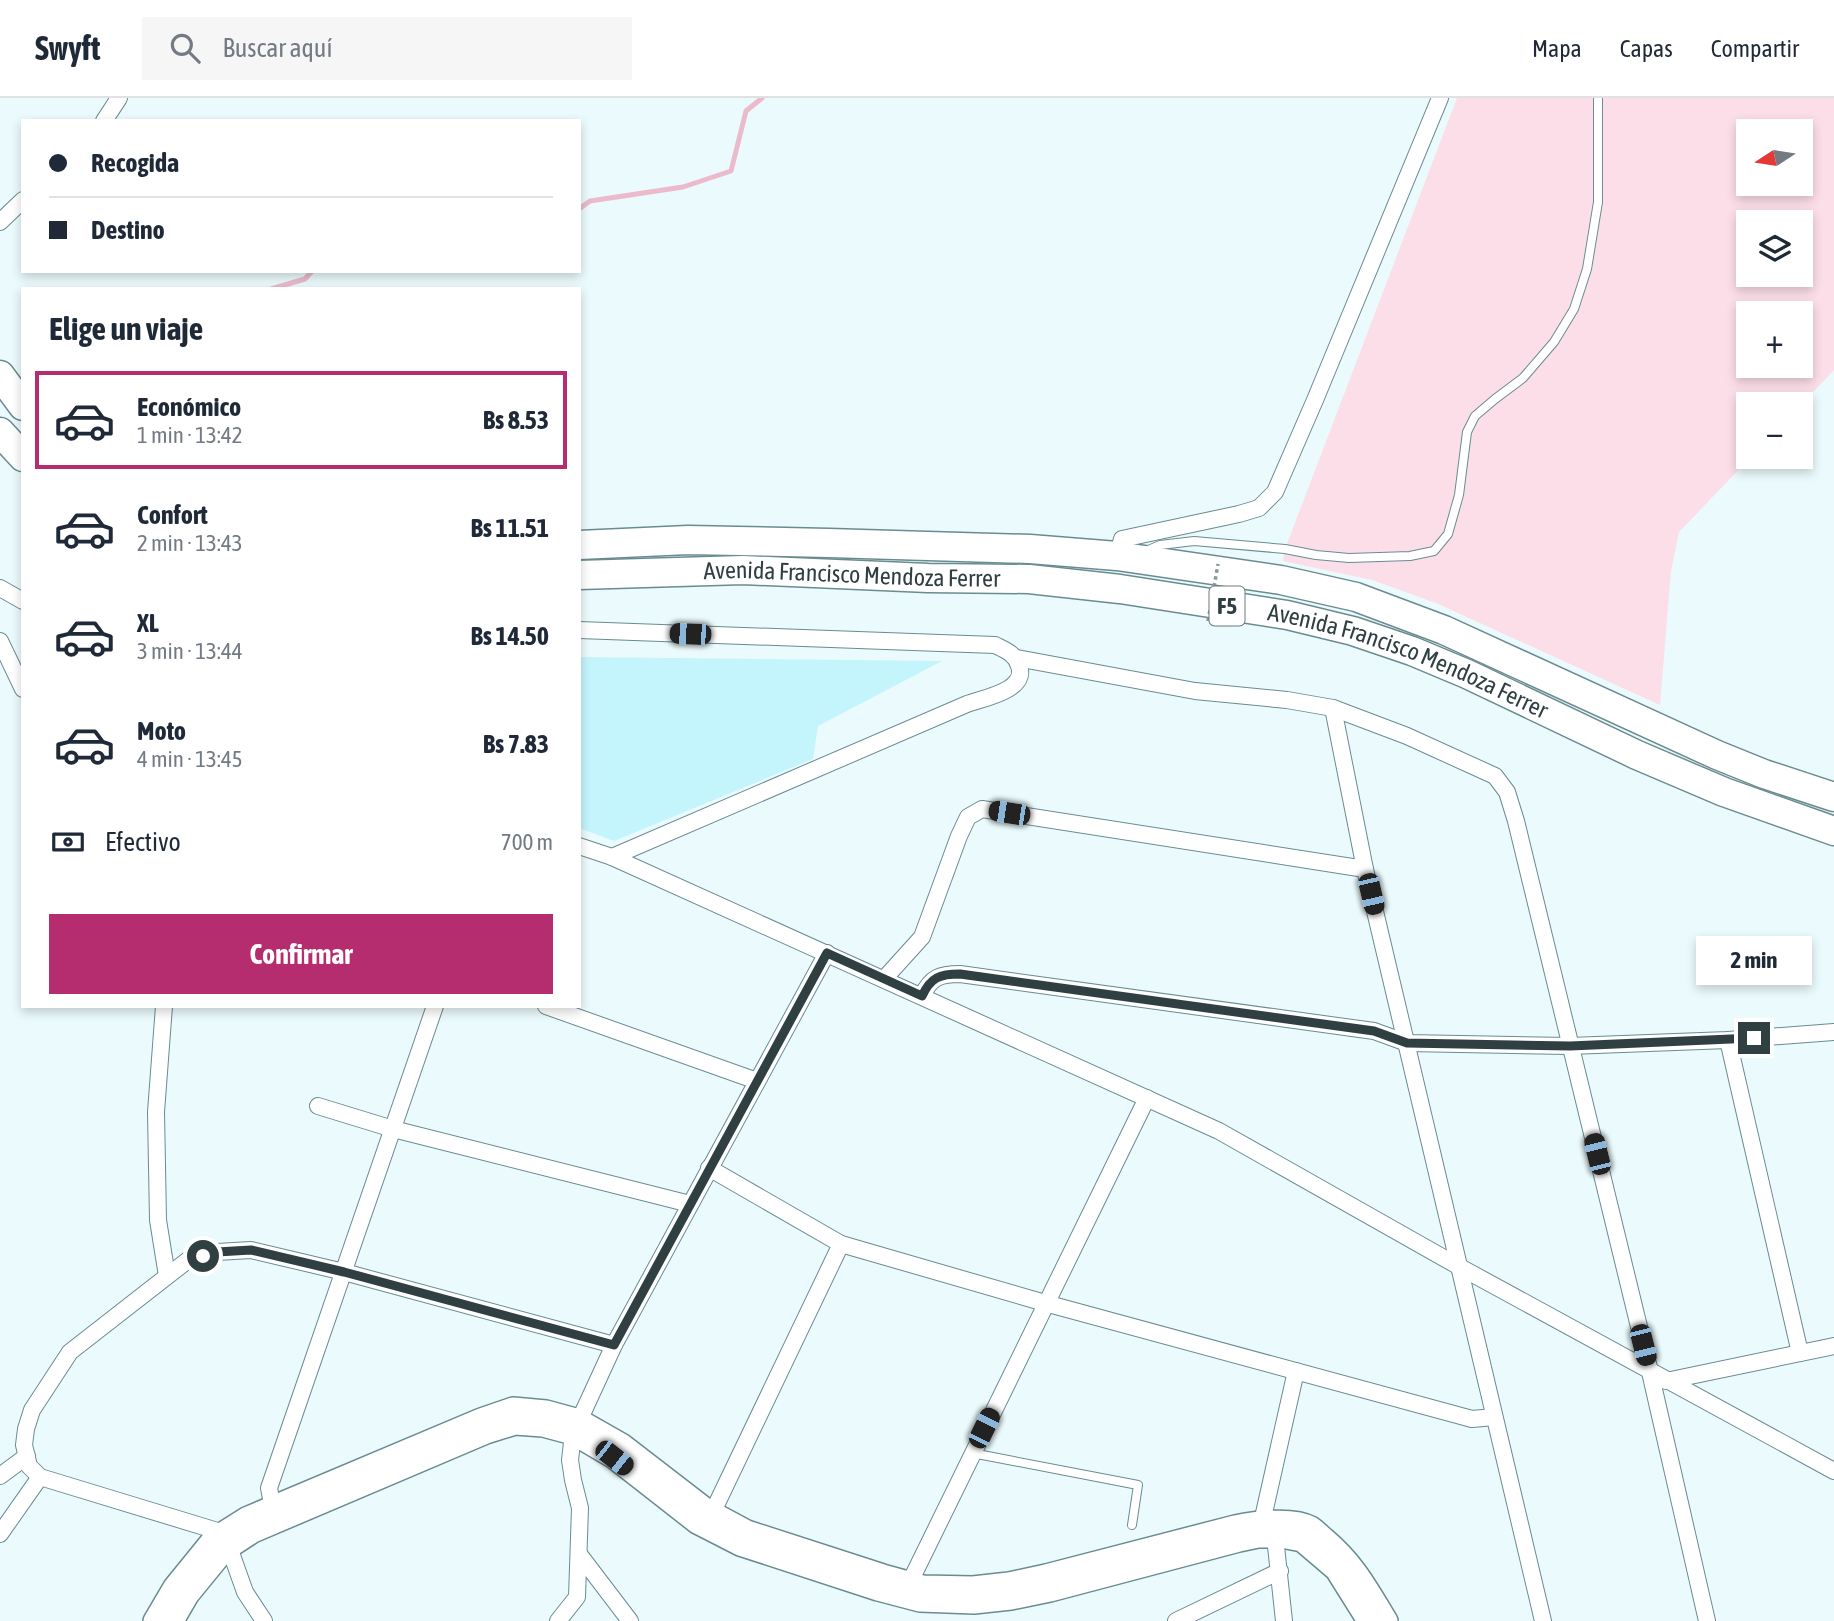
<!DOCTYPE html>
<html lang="es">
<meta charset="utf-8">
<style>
:root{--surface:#fff;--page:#f6f6f7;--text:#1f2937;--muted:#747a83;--line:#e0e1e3;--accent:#b52d6e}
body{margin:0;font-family:"Asap Condensed",sans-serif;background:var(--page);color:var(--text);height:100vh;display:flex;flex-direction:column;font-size:26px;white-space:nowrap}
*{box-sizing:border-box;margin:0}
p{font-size:23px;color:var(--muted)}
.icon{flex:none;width:38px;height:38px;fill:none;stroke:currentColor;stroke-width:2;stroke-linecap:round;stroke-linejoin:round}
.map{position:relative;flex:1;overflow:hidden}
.panel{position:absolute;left:21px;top:189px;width:560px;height:721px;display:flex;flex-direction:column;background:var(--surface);border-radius:0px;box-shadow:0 4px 10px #0003}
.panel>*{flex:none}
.top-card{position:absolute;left:21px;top:21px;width:560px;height:154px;border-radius:0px;box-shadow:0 4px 10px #0003;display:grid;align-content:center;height:154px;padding:0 28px;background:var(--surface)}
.needle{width:46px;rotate:258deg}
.tools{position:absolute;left:1736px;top:21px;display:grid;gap:14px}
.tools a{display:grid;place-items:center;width:77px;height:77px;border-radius:0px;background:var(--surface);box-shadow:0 4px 10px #0003;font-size:35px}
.end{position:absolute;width:32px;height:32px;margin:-16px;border:9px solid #303f41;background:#fff;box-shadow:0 0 0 4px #fff}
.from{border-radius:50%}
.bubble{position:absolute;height:49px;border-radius:0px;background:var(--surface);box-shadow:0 4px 10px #0003;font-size:23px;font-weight:700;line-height:49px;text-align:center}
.car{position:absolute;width:21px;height:42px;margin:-21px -10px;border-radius:9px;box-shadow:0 0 5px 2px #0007;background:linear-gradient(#222 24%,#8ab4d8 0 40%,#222 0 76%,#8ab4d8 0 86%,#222 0)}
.top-card b{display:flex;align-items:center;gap:24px;height:66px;font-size:26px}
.top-card b+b{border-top:2px solid var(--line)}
.top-card i{width:18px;height:18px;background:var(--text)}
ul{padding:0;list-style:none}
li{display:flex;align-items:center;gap:21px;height:98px;margin:0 14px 10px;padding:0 14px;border:4px solid transparent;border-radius:0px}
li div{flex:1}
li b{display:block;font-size:26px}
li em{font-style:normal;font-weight:700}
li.on{border-color:var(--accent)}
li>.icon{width:63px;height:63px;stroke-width:1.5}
h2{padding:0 28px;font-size:32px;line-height:84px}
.pay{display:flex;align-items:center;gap:18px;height:77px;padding:0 28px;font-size:26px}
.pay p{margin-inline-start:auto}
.button{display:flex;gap:14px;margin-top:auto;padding:14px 28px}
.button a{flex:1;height:80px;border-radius:0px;background:var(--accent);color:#fff;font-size:28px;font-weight:700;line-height:80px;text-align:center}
header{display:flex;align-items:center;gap:42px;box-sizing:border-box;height:98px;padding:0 35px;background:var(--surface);border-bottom:2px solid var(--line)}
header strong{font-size:33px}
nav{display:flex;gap:38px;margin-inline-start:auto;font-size:24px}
.search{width:490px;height:63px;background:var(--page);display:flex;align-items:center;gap:18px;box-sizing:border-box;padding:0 24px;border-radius:0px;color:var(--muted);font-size:26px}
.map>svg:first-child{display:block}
.built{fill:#c4f5fc}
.green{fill:#fcdee8;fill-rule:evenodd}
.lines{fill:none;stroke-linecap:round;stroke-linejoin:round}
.stream{stroke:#ebbbcb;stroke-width:5}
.service-casing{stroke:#698c91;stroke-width:10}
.minor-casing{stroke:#698c91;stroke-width:18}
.tertiary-casing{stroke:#698c91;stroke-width:24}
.trunk-casing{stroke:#698c91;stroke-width:31}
.service{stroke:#fff;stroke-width:8}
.minor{stroke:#fff;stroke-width:16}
.tertiary{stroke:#fff;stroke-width:21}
.trunk{stroke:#fff;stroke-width:28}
.path-bridge{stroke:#879698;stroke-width:3.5;stroke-dasharray:3.5 3.5;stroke-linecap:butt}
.route{stroke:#303f41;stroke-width:9}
.labels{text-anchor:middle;stroke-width:6;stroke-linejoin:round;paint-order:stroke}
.shield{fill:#fff;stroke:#6e797a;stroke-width:2}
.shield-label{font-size:23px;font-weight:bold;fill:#303f41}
.street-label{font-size:24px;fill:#303f41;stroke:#fff}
</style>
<header>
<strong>Swyft</strong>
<div class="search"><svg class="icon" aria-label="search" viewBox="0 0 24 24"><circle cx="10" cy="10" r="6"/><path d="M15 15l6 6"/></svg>Buscar aquí</div>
<nav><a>Mapa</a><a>Capas</a><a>Compartir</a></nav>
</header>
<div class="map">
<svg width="1834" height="1523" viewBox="0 0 1834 1523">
<rect width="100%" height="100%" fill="#ebfafc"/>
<path class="built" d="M579 559 942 563 818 628 813 661 614 743 579 730Z"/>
<path class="green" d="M1457 0H1834V272L1801 307 1748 306V359H1751L1679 434 1671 473 1660 607 1436 505 1372 482 1283 463 1285 451ZM1748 33H1801V86H1748ZM1748 124H1801V177H1748ZM1748 215H1801V268H1748Z"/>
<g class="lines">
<g class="stream">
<path d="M579 111 590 103 683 89 731 73 746 13 762 0"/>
<path d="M271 191 305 181 312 173"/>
</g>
<g class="service-casing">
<g id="service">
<path d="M1146 453 1160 447 1194 443 1285 451 1316 457 1349 460 1410 458 1434 453 1448 436 1459 397 1467 334 1475 318 1495 301 1523 280 1554 244 1574 211 1587 171 1598 104V0"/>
<path d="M972 1355 1138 1387 1132 1427"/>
</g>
</g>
<g class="minor-casing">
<g id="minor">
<path d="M104 23 119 0"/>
<path d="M0 124 23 102"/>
<path d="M1117 458 1122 441 1239 416 1259 410 1275 394 1315 302 1440 0"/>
<path d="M0 490 23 503"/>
<path d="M579 532 995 547C1005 552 1016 556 1019 568 1028 592 984 600 967 606L612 759"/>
<path d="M0 543 23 591"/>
<path d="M1017 560 1195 593 1287 602 1333 610 1407 638 1495 678 1507 694 1516 723 1650 1274 1707 1523"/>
<path d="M1333 610 1365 771"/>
<path d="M579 748 612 759 1219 1033 1458 1168 1834 1373"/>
<path d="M884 881 922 839 959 738 968 719 982 711 1365 771 1543 1523"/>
<path d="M922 898C931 879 940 876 960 876L1374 933 1407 945 1570 948 1728 942 1834 934"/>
<path d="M164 908 156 1014 158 1122 167 1178"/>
<path d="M546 908 757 983"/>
<path d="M1728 942 1800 1255"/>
<path d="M318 1008 393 1031 690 1106"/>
<path d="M709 1070 841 1146 1045 1205 1472 1321 1494 1319"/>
<path d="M1666 1283 1834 1248"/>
<path d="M0 1378 27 1358"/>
<path d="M274 1416 269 1390 435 908"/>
<path d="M708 1424 841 1146"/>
<path d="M0 1436 40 1379"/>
<path d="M579 1456 630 1523"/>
<path d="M909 1494 910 1484 1147 1000"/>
<path d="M264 1523 245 1494 224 1435 40 1379 29 1368 24 1347 26 1331 32 1312 70 1254 188 1162 217 1154 251 1152 344 1174 614 1247"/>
<path d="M558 1523 577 1499 580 1410 573 1382 570 1362 573 1336 614 1247 827 855"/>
<path d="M1176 1523 1280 1473"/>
<path d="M1284 1523 1275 1439 1262 1424 1296 1273"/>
</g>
</g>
<g class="tertiary-casing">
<g id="tertiary">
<path d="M154 1523 174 1489 213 1441 246 1420 481 1321 513 1310 546 1313 579 1322 623 1347 706 1411 747 1433 883 1477 923 1488 973 1489 1009 1485 1046 1477 1235 1428C1255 1424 1293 1419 1311 1429 1316 1432 1320 1437 1324 1440 1354 1465 1367 1490 1387 1523"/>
<path d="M173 1523 188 1497 224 1453 253 1434 486 1335 515 1326 543 1328 573 1336 614 1360 697 1425 740 1447 878 1492 920 1503 974 1505 1011 1501 1050 1493 1239 1443 1258 1439H1281L1302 1443 1336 1472 1368 1523"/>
</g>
</g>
<g class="trunk-casing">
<g id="trunk">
<path d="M0 277 23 308"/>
<path d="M0 334 23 359"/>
<path d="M579 447 688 442 829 445 1030 451 1117 458 1281 482 1356 499 1444 532 1717 657 1764 676 1834 699"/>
<path id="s1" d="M579 477 743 472 928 480 1029 481 1120 491 1287 517 1353 533 1412 553 1467 576 1637 657 1724 694 1834 733"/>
</g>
</g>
<use href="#service" class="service"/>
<use href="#minor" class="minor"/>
<use href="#tertiary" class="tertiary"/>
<use href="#trunk" class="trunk"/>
<path class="path-bridge" d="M1208 523 1218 466"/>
</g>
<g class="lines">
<path class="route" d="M203 1158 217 1154 251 1152 344 1174 614 1247 827 855 922 898C931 879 940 876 960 876L1374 933 1407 945 1570 948 1754 940"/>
</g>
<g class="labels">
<rect class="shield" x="1209.5" y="488.5" width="35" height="39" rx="5"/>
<g class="shield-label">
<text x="1227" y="516">F5</text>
</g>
<g class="street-label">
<text dy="8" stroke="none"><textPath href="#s1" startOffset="273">Avenida Francisco Mendoza Ferrer</textPath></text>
<text dy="8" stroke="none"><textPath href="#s1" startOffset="840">Avenida Francisco Mendoza Ferrer</textPath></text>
</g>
</g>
</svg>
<div class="tools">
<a><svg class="needle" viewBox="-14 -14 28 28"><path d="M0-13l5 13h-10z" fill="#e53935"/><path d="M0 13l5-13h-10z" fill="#747a83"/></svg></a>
<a><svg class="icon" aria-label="layers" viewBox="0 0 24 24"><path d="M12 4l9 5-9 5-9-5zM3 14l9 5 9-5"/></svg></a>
<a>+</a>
<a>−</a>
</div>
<i class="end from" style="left:203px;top:1158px"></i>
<i class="end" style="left:1754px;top:940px"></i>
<div class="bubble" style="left:1696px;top:838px;width:116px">2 min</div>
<i class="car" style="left:690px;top:536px;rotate:272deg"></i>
<i class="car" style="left:1009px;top:715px;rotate:279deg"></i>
<i class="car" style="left:1371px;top:796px;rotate:167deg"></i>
<i class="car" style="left:1597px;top:1056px;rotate:346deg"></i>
<i class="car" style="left:1643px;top:1247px;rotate:166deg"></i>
<i class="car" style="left:984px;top:1330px;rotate:26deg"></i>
<i class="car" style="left:614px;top:1360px;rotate:128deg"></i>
<div class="top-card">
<b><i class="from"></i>Recogida</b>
<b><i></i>Destino</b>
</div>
<section class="panel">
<h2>Elige un viaje</h2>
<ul>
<li class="on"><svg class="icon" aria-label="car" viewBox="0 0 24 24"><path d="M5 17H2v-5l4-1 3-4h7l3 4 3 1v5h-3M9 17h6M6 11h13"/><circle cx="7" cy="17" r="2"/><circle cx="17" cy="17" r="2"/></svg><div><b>Económico</b><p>1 min · 13:42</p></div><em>Bs 8.53</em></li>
<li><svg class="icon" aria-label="car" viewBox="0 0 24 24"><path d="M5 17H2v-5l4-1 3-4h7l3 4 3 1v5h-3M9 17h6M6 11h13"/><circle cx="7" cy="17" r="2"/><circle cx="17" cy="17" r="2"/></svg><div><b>Confort</b><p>2 min · 13:43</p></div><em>Bs 11.51</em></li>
<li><svg class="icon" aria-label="car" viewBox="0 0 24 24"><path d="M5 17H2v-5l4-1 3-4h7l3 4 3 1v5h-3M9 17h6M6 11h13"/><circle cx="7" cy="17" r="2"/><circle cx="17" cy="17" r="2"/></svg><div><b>XL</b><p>3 min · 13:44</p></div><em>Bs 14.50</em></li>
<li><svg class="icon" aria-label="car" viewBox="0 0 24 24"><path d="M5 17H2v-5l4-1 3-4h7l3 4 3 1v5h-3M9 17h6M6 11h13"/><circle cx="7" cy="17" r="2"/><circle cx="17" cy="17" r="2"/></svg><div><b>Moto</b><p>4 min · 13:45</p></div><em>Bs 7.83</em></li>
</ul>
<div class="pay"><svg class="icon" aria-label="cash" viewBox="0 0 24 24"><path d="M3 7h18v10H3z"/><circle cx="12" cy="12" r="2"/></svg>Efectivo<p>700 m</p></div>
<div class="button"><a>Confirmar</a></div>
</section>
</div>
